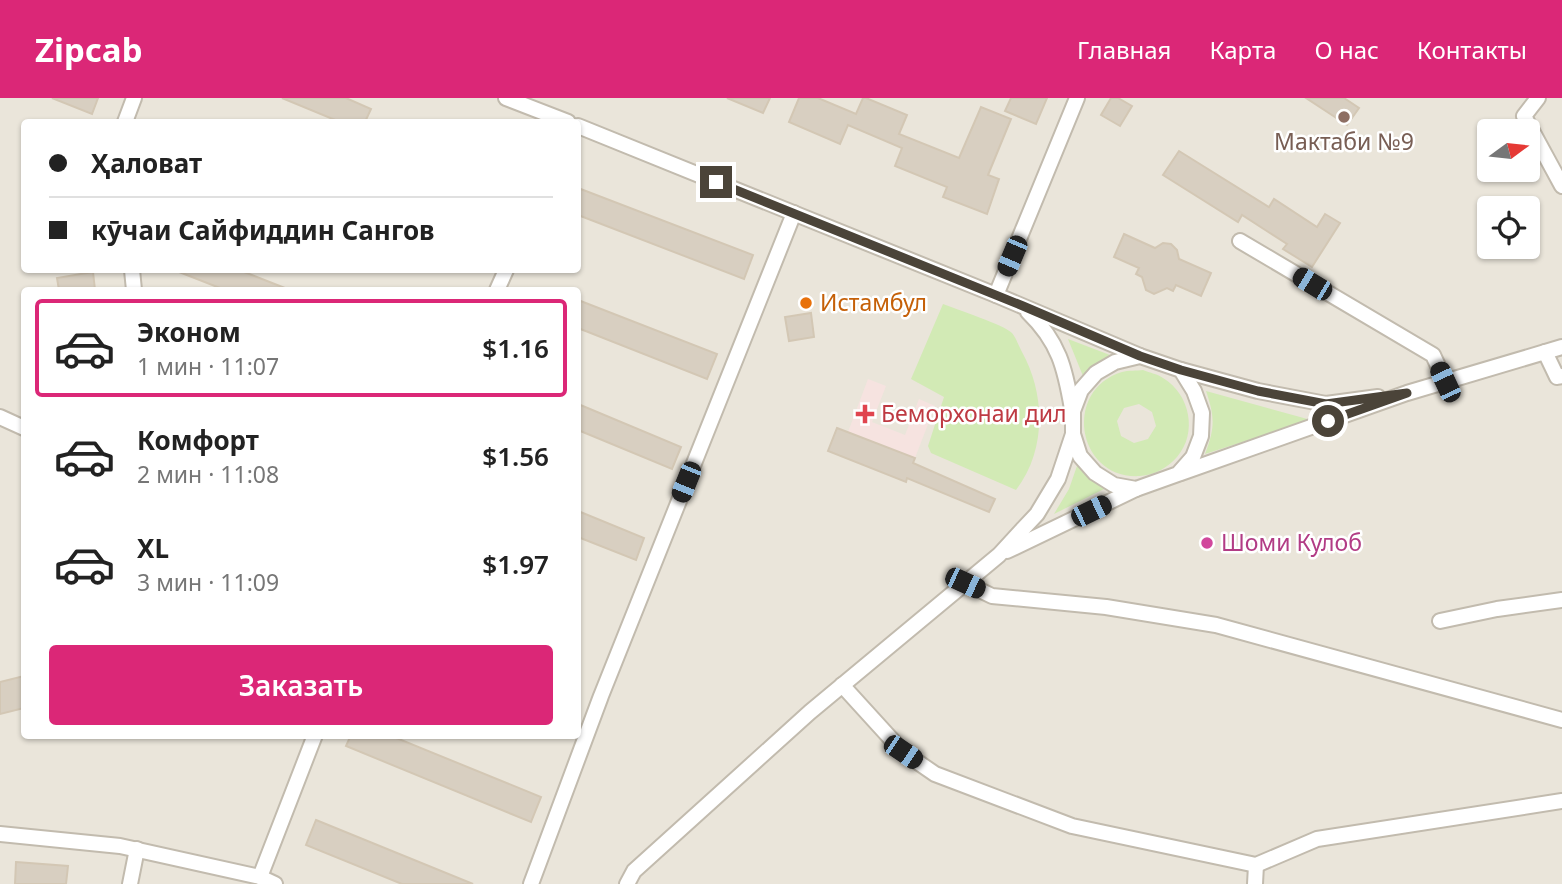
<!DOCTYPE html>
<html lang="ru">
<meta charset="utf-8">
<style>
:root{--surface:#fff;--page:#f2f2f2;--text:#222;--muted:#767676;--line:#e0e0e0;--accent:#db2777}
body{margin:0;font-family:"Noto Sans",sans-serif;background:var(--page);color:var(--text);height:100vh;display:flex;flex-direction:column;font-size:26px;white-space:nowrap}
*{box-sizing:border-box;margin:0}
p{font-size:23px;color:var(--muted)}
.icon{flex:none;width:38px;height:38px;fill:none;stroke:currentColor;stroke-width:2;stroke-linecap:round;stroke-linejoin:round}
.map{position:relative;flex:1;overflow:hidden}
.panel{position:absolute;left:21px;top:189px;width:560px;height:452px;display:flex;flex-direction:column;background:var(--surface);border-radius:7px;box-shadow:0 2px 5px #0004}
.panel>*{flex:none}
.banner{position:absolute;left:21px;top:21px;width:560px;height:154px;border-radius:7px;box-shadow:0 2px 5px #0004;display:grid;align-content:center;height:154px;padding:0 28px;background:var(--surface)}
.needle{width:46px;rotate:75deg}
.controls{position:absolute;left:1477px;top:21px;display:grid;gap:14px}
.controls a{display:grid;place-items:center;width:63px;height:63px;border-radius:7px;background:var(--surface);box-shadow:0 2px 5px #0004;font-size:35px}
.end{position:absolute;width:32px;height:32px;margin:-16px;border:9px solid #4b4439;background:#fff;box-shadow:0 0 0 4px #fff}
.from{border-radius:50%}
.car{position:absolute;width:21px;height:42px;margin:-21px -10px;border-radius:9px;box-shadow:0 0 5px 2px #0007;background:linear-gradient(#222 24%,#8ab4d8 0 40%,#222 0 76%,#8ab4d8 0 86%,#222 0)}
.banner b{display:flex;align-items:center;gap:24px;height:66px;font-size:26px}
.banner b+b{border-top:2px solid var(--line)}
.banner i{width:18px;height:18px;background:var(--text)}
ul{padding:12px 0 0;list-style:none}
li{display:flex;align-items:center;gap:21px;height:98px;margin:0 14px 10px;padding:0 14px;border:4px solid transparent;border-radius:7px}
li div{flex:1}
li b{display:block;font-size:26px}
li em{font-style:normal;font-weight:600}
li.current{border-color:var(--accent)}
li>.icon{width:63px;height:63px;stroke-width:1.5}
.cta{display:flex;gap:14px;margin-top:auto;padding:14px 28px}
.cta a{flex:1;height:80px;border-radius:7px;background:var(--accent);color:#fff;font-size:28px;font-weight:600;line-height:80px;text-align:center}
header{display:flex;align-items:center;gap:42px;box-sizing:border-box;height:98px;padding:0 35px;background:var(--accent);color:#fff}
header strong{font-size:33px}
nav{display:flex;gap:38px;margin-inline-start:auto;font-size:24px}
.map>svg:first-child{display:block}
.residential{fill:#eae5da;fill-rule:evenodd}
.medical{fill:#f6e3e0}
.green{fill:#d2eab5;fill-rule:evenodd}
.building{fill:#d8cfc1;stroke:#d3c7b4;stroke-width:2}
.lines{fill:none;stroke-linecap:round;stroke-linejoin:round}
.minor-casing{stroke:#c2bbae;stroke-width:18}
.minor{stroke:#fff;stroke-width:14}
.route{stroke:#4b4439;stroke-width:9}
.education-dot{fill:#8d6e63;stroke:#fff;stroke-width:2.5}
.food-dot{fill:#e8710a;stroke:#fff;stroke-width:2.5}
.health-dot{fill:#e0444e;stroke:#fff;stroke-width:2.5}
.hotel-dot{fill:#d1479c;stroke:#fff;stroke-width:2.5}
.labels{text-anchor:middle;stroke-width:5;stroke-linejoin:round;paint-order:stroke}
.education-label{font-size:23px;fill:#785e54;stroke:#fff}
.food-label{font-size:23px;fill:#c56008;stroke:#fff;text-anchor:start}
.health-label{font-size:23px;fill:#be3a42;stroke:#fff;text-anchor:start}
.hotel-label{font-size:23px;fill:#b23c85;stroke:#fff;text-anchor:start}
</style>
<header>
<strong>Zipcab</strong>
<nav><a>Главная</a><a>Карта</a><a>О нас</a><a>Контакты</a></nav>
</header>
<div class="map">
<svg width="1562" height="786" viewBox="0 0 1562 786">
<rect width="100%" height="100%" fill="#f6f3ec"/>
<path class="residential" d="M0 0H1562V786H0ZM24 24H578V172H24ZM1489 33H1528V72H1489ZM1489 110H1528V149H1489ZM24 192H578V637H24Z"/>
<path class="medical" d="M868 281 886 288 872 324 905 337 919 301 935 308 915 360 848 334Z"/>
<g class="green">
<path d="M943 206C955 211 1005 227 1012 235 1016 240 1019 248 1022 254 1046 297 1046 353 1016 392L931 355 928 348 944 299 911 281Z"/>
<path d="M1068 241 1110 257 1083 278Z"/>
<path d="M1143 272C1150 275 1158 276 1163 280 1190 296 1198 335 1177 359 1167 370 1155 377 1140 378 1077 382 1062 292 1122 274 1128 272 1137 273 1143 272ZM1139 306 1152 314 1156 328 1148 341 1134 345 1121 338 1117 323 1124 310Z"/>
<path d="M1206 293 1311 322 1205 356C1215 330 1215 319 1206 293Z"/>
<path d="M1078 365 1090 381 1106 390 1054 416 1069 391Z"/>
</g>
<g class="building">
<path d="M52 0H98L92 16Z"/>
<path d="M282 0H346L371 11 365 24H340Z"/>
<path d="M727 0H770L763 15Z"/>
<path d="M799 0H818L856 16 863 0H866L907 17 899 36 959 60 981 9 1011 21 988 77 999 81 987 116 943 99 947 89 895 68 902 50 848 27 840 46 789 24Z"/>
<path d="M1011 0H1047L1036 26 1005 13Z"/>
<path d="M1111 0H1118L1132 8 1120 28 1101 17Z"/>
<path d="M1306 0H1344L1359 10 1347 27Z"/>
<path d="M1179 53 1269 109 1274 101 1317 129 1325 116 1340 125 1312 169 1283 151 1287 146 1242 117 1238 124 1163 77Z"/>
<path d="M578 90 753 157 744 181 578 117Z"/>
<path d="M1124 136 1155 150 1163 145 1171 146 1177 152 1179 161 1211 175 1201 198 1176 187 1173 193 1167 190 1154 196 1146 192 1142 179 1136 176 1139 170 1114 159Z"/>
<path d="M174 172H239L290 192H225Z"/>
<path d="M93 174 95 192H59L57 180Z"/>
<path d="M578 202 717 256 707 281 578 230Z"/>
<path d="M811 215 814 239 789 243 785 219Z"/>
<path d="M578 306 681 349 672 371 578 332Z"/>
<path d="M837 330 915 360 913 365 995 401 989 414 907 380 906 384 828 353Z"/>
<path d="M578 413 644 440 636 462 578 439Z"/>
<path d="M24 578V610L0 616V584Z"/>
<path d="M351 637H389L541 699 531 724 346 648Z"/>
<path d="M316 722 473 786H402L306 747Z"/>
<path d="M16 764 68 768 66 786H15Z"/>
</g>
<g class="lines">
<g class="minor-casing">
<g id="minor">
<path d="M506 0 568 24"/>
<path d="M1538 0 1524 18 1562 88"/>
<path d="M125 24 134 0"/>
<path d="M578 28 996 197 1140 258"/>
<path d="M1240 143 1433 257 1445 283"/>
<path d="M132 172 134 192"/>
<path d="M497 192 506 172"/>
<path d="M996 197 1077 0"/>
<path d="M1028 214C1059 244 1065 270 1072 311"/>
<path d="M1545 254 1557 279 1562 278"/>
<path d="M1181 272 1258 293 1326 306 1378 299"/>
<path d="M0 319 24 330"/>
<path d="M1181 375 1407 295 1562 249"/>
<path d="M1007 453 1136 391"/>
<path d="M965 485 992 498 1106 509 1216 527 1562 622"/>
<path d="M1440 523 1497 511 1562 502"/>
<path d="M842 587 903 654 935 676 1072 728 1256 767 1317 741 1562 703"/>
<path d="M0 736 120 748 260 779 275 786"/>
<path d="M260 779 315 637"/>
<path d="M130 786 137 751"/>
<path d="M531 786 601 598 794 115"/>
<path d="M627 786 634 773 810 614 999 457 1021 433 1037 416 1058 381 1073 336V313L1081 292 1096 275 1115 264 1140 258 1181 272 1194 293 1202 315 1201 338 1193 359 1178 376 1136 391 1114 387 1095 375 1080 358 1073 336"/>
<path d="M1255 786 1256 767"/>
</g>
</g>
<use href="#minor" class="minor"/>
</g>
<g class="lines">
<path class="route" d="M716 84 1023 208 1140 258 1181 272 1258 293 1326 306 1407 295 1328 323"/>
</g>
<circle class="education-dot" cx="1344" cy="19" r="7"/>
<circle class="food-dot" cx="806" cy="205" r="7"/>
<path class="health-dot" d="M861.5 305.5h7v7h7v7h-7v7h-7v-7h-7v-7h7z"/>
<circle class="hotel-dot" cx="1207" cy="445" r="7"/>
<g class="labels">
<g class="education-label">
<text x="1344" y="52">Мактаби №9</text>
</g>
<g class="food-label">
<text x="820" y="213">Истамбул</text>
</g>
<g class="health-label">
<text x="881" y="324">Беморхонаи дил</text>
</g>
<g class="hotel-label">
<text x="1221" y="453">Шоми Кулоб</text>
</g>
</g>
</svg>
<div class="controls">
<a><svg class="needle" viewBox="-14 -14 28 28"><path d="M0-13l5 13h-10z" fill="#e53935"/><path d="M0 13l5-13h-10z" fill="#767676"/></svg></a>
<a><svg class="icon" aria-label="locate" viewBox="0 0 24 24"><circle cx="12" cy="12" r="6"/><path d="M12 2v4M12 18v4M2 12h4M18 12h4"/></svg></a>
</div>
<i class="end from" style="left:1328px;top:323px"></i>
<i class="end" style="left:716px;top:84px"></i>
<i class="car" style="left:1012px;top:158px;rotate:203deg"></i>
<i class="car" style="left:1312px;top:186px;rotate:301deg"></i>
<i class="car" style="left:1445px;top:284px;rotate:335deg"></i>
<i class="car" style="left:686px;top:384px;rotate:202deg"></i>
<i class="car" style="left:1091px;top:413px;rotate:64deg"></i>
<i class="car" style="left:965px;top:485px;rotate:115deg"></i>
<i class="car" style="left:903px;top:654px;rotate:124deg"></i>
<div class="banner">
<b><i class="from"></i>Ҳаловат</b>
<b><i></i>кӯчаи Сайфиддин Сангов</b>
</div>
<section class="panel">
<ul>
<li class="current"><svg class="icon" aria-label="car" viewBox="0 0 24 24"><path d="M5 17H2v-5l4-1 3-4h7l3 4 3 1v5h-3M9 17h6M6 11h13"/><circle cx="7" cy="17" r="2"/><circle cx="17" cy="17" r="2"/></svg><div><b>Эконом</b><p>1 мин · 11:07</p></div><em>$1.16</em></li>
<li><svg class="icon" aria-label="car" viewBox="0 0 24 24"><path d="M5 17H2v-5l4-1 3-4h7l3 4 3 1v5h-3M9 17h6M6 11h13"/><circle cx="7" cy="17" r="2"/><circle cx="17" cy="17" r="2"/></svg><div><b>Комфорт</b><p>2 мин · 11:08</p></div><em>$1.56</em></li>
<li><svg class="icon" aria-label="car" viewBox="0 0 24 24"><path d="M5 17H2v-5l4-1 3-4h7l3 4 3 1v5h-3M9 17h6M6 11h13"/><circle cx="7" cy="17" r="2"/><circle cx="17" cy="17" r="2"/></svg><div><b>XL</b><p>3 мин · 11:09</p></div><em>$1.97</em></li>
</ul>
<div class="cta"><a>Заказать</a></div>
</section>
</div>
